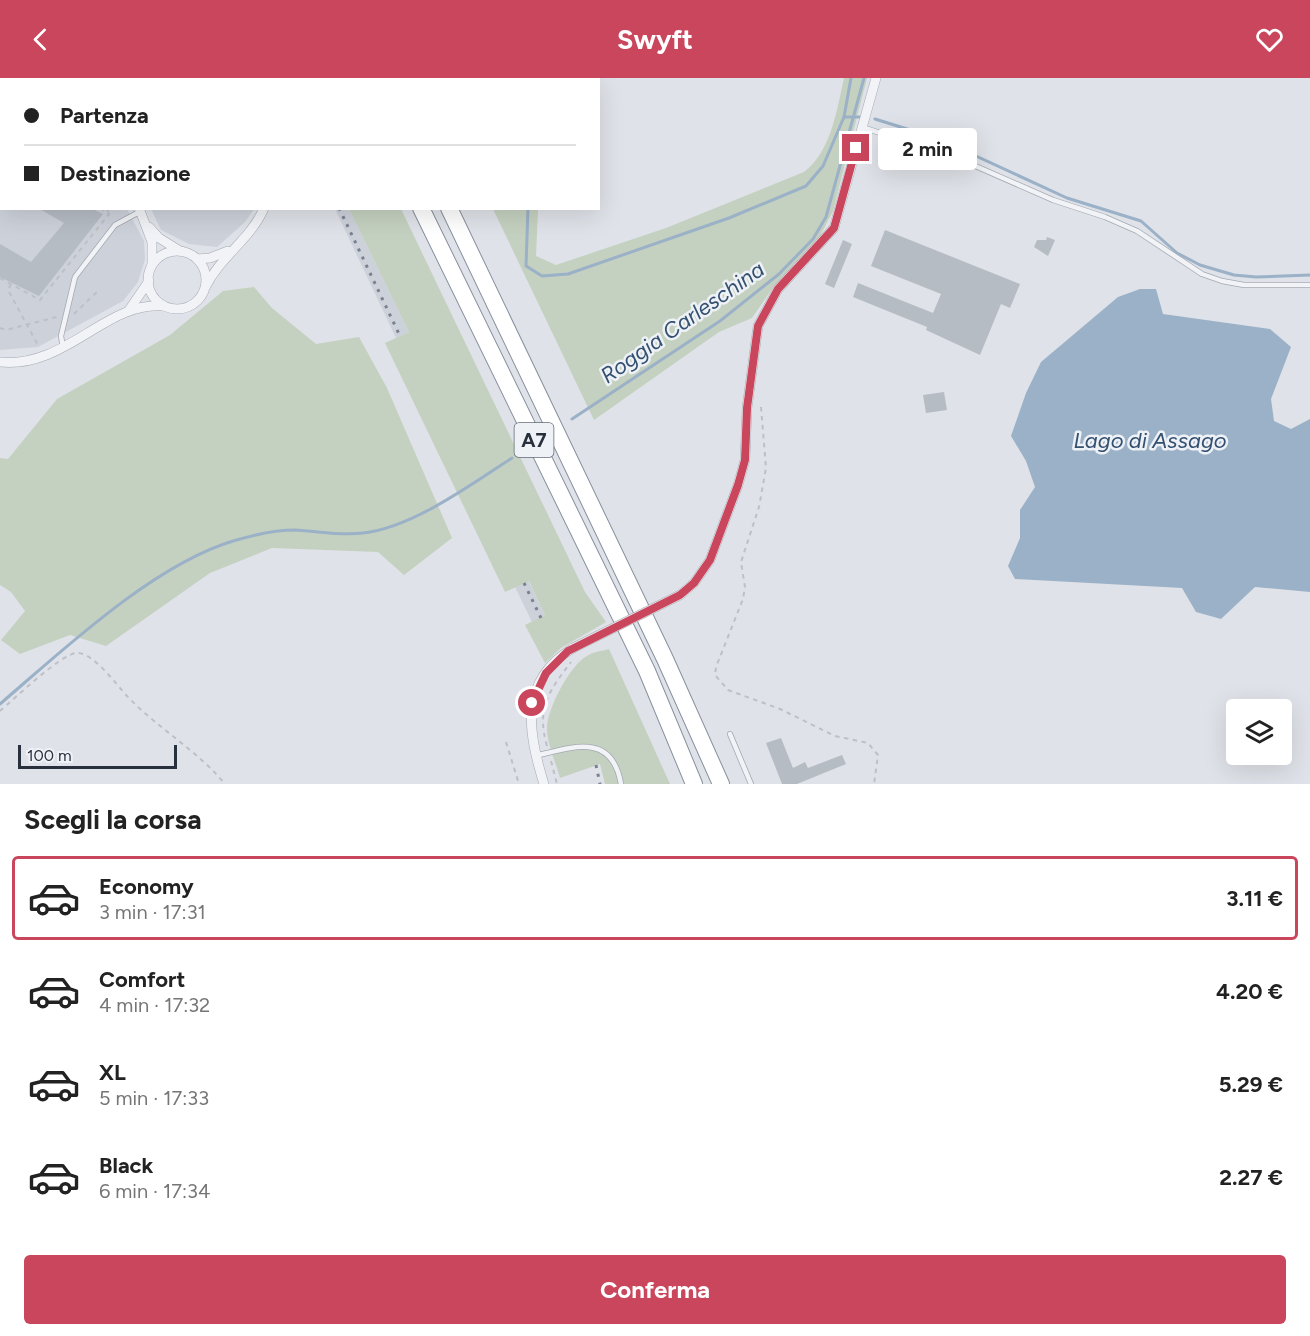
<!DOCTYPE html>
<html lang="it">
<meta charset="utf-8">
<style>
:root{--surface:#fff;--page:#f6f6f6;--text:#222;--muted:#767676;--line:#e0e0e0;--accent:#ca465c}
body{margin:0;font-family:Figtree,sans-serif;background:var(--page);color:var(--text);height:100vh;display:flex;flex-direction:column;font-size:22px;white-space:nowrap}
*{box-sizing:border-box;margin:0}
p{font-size:20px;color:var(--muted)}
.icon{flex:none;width:33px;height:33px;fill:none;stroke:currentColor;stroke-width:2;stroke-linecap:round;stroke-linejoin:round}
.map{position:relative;height:706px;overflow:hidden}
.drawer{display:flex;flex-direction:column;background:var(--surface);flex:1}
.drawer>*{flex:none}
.hud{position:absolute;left:0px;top:0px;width:600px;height:132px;box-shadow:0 6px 24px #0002;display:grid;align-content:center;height:132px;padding:0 24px;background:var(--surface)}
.buttons{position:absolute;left:1226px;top:621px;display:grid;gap:12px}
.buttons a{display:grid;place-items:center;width:66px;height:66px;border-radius:6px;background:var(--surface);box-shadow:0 6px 24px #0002;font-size:30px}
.scale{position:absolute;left:18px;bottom:15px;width:159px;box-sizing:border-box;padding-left:6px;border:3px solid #28303e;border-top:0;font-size:16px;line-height:21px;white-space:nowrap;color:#28303e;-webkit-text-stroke:4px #eef1f5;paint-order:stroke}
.end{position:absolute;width:27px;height:27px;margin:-14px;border:8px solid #ca465c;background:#fff;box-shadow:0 0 0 3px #fff}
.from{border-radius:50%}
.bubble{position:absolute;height:42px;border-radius:6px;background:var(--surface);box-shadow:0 6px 24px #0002;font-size:20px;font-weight:700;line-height:42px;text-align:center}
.hud b{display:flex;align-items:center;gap:21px;height:57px;font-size:22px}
.hud b+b{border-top:2px solid var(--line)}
.hud i{width:15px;height:15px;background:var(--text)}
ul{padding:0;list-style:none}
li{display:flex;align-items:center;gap:18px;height:84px;margin:0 12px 9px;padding:0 12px;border:3px solid transparent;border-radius:6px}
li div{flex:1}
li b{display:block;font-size:22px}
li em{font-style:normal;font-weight:700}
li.selected{border-color:var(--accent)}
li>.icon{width:54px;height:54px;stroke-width:1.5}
h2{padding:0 24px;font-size:27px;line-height:72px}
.action{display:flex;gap:12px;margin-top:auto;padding:12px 24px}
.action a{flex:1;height:69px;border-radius:6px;background:var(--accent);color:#fff;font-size:24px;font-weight:700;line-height:69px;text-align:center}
header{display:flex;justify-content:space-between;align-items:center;height:78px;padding:0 24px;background:var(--accent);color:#fff;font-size:27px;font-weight:700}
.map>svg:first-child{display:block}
.built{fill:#cdd1da}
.green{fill:#c5d1c0}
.water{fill:#9ab1c7}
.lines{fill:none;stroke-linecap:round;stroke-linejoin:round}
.stream{stroke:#9ab1c7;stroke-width:3}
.building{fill:#b6bcc4}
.lane-casing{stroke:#a4a9b2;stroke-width:6}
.street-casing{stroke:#a4a9b2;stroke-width:10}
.highway-casing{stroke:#87909e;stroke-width:18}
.path{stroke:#bdc0c6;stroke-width:2;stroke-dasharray:4.5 4.5;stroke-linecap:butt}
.lane{stroke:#f1f3f6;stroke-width:4.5}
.street{stroke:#f1f3f6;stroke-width:9}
.highway{stroke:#fff;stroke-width:16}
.rail{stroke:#798291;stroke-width:3;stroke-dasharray:3 6;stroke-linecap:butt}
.street-bridge-casing{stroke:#a4a9b2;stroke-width:10;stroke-linecap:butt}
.street-bridge{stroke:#f1f3f6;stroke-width:9}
.route{stroke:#ca465c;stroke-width:8}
.labels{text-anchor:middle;stroke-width:5;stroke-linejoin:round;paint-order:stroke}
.shield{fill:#eef1f5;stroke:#636a75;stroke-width:1.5}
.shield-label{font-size:20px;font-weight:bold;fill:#28303e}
.water-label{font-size:22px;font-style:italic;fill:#335071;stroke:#eef1f5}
</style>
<header><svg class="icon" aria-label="back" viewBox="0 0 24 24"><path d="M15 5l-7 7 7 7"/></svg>Swyft<svg class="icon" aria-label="heart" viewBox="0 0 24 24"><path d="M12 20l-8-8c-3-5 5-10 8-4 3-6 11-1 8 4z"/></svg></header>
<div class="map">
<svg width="1310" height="706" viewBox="0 0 1310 706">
<rect width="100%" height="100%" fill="#dfe2e8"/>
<g class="built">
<path d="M0 0 63 1 2 2V130L127 131 144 163 145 181 138 204 123 223 38 269 0 272Z"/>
<path d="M151 131H254L245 144 217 169 189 166 161 152Z"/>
<path d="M335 131H349L409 254 396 260Z"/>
<path d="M528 502 545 537 532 544 515 509Z"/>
</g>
<g class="green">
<path d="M844 0H867L833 133 817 164 774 208 752 240 719 254 594 342 493 131H538L536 178 556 187 666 150 804 94C831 74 837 31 844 0Z"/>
<path d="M349 131H401L585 514 606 544 561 570 545 585 525 547 545 537 529 503 505 514 385 265 409 254Z"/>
<path d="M254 209 272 230 316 266 359 259 387 310 452 460 404 497 378 474 272 470 210 495 106 568 70 557 20 576 1 562 25 533 11 514 0 507V380L8 381 57 321 170 257 223 213Z"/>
<path d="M609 571 670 706H605L600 686 560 700C556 685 547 666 547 650 547 631 570 587 587 578 592 574 602 573 609 571Z"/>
</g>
<path class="water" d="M1140 211H1156L1163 236 1270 251 1291 269 1271 321 1274 343 1291 351 1310 341V514L1255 509 1221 541 1196 534 1182 510 1015 501 1008 488 1020 460V432L1035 409 1026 383 1011 358 1026 315 1041 284 1118 219Z"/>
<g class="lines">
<g class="stream">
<path d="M851 0 844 39H860"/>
<path d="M533 2V0"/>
<path d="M875 41 939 61 1067 120 1141 143 1177 175 1200 187 1234 197 1256 199 1310 197"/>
<path d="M528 130 526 188 542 198 568 196 729 140 806 108 823 88 844 39"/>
<path d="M572 341 720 243 779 196 813 161 826 139 864 0"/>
<path d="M0 626C63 572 153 487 233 463 253 457 275 452 295 452 318 453 340 458 363 455 412 450 472 406 512 380"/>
</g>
</g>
<g class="building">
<path d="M38 130H91L103 136 39 218 0 199V166L31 184 64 145Z"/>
<path d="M885 152 1020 206 1010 230 1001 226 980 277 926 252 927 249 853 219 858 205 933 235 941 216 871 188Z"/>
<path d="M1047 159 1055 162 1048 178 1034 169 1037 162H1046Z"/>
<path d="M843 162 852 166 834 210 825 206Z"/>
<path d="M944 314 947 332 926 335 923 317Z"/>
<path d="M781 660 793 690 805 684 808 690 842 677 846 686 797 706H782L766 665Z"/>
</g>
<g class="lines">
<g class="lane-casing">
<g id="lane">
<path d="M862 49 964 83 1053 122 1105 139 1137 153 1202 196 1222 203 1244 207H1310"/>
<path d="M0 56H2"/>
<path d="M0 69 2 70"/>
<path d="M63 270 61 258 75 199 115 147 141 133"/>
<path d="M730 656 751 706"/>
<path d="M535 678C573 669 612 654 621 706"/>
</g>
</g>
<g class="street-casing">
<g id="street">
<path d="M76 0V2"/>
<path d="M248 0 249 2"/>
<path d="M139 130 152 164V187"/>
<path d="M149 149 159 160 180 173"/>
<circle cx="177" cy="202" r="29"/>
<path d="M197 181 210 180 228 173"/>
<path d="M206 208C221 178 251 161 264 130"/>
<path d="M129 232 149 203"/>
<path d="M0 284C66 291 107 222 164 228"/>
<path d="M680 517 694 505 710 482 738 407 745 382 747 330 758 248 778 211 834 150 876 0"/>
<path d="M544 706C528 655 518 603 573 570"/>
</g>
</g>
<g class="highway-casing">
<g id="highway">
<path d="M358 0V2"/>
<path d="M386 0 387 2"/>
<path d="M421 130 647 593 694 706"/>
<path d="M449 130 665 581 721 706"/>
</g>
</g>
<g class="path">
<path d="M107 130 109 136"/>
<path d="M0 200 40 222 109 136 100 130"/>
<path d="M11 206 8 212 39 269"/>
<path d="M74 236 100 211"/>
<path d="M0 250 6 252 60 238"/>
<path d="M761 329 766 390 759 429 741 484 745 509 743 521 716 589 715 597 728 612 780 631 835 658 868 665 878 677 874 706"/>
<path d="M0 633C14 621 60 577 76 575 92 573 116 606 127 618 157 650 197 672 225 706"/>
<path d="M506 664 519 706"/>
<path d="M547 668C536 630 549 613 571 584"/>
<path d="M551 683 557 706"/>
</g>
<use href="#lane" class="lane"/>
<use href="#street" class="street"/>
<use href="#highway" class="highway"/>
<g class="rail">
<path d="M276 0 277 2"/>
<path d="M339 130 400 258"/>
<path d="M524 505 541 540"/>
<path d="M596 687 600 706"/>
</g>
<g class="street-bridge-casing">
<path id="street-bridge" d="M573 570 680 517"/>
</g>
<use href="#street-bridge" class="street-bridge"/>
</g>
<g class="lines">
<path class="route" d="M532 625 546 595 568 573 680 517 694 505 710 482 738 407 745 382 747 330 758 248 778 211 834 150 856 70"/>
</g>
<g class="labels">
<rect class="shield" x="514.5" y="345" width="39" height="34" rx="4.5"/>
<g class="shield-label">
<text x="534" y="369">A7</text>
</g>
<g class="water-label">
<text transform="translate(682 244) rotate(-35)" y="8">Roggia Carleschina</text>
<text x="1150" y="370">Lago di Assago</text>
</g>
</g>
</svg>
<div class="buttons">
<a><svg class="icon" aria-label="layers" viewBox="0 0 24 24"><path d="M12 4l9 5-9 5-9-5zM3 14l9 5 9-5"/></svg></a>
</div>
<div class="scale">100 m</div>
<i class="end from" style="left:532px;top:625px"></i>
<i class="end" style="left:856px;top:70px"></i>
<div class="bubble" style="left:878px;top:50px;width:99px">2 min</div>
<div class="hud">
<b><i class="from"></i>Partenza</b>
<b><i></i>Destinazione</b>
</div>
</div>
<section class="drawer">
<h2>Scegli la corsa</h2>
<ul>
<li class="selected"><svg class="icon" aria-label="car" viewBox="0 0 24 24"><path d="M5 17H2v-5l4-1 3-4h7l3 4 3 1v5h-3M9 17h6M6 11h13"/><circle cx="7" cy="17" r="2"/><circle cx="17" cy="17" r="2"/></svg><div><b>Economy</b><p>3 min · 17:31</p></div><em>3.11 €</em></li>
<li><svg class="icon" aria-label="car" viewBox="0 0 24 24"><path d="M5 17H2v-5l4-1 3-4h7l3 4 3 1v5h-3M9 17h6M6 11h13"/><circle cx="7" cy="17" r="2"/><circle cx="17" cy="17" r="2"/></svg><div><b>Comfort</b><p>4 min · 17:32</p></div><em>4.20 €</em></li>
<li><svg class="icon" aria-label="car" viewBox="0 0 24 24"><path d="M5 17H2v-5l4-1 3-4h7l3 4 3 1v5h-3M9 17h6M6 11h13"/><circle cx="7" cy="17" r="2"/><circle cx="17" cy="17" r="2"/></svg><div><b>XL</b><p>5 min · 17:33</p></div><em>5.29 €</em></li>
<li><svg class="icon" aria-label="car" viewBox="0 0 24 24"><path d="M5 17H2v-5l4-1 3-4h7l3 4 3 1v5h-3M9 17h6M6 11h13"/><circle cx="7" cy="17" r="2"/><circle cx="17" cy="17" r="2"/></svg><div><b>Black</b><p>6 min · 17:34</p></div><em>2.27 €</em></li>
</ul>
<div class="action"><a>Conferma</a></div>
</section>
